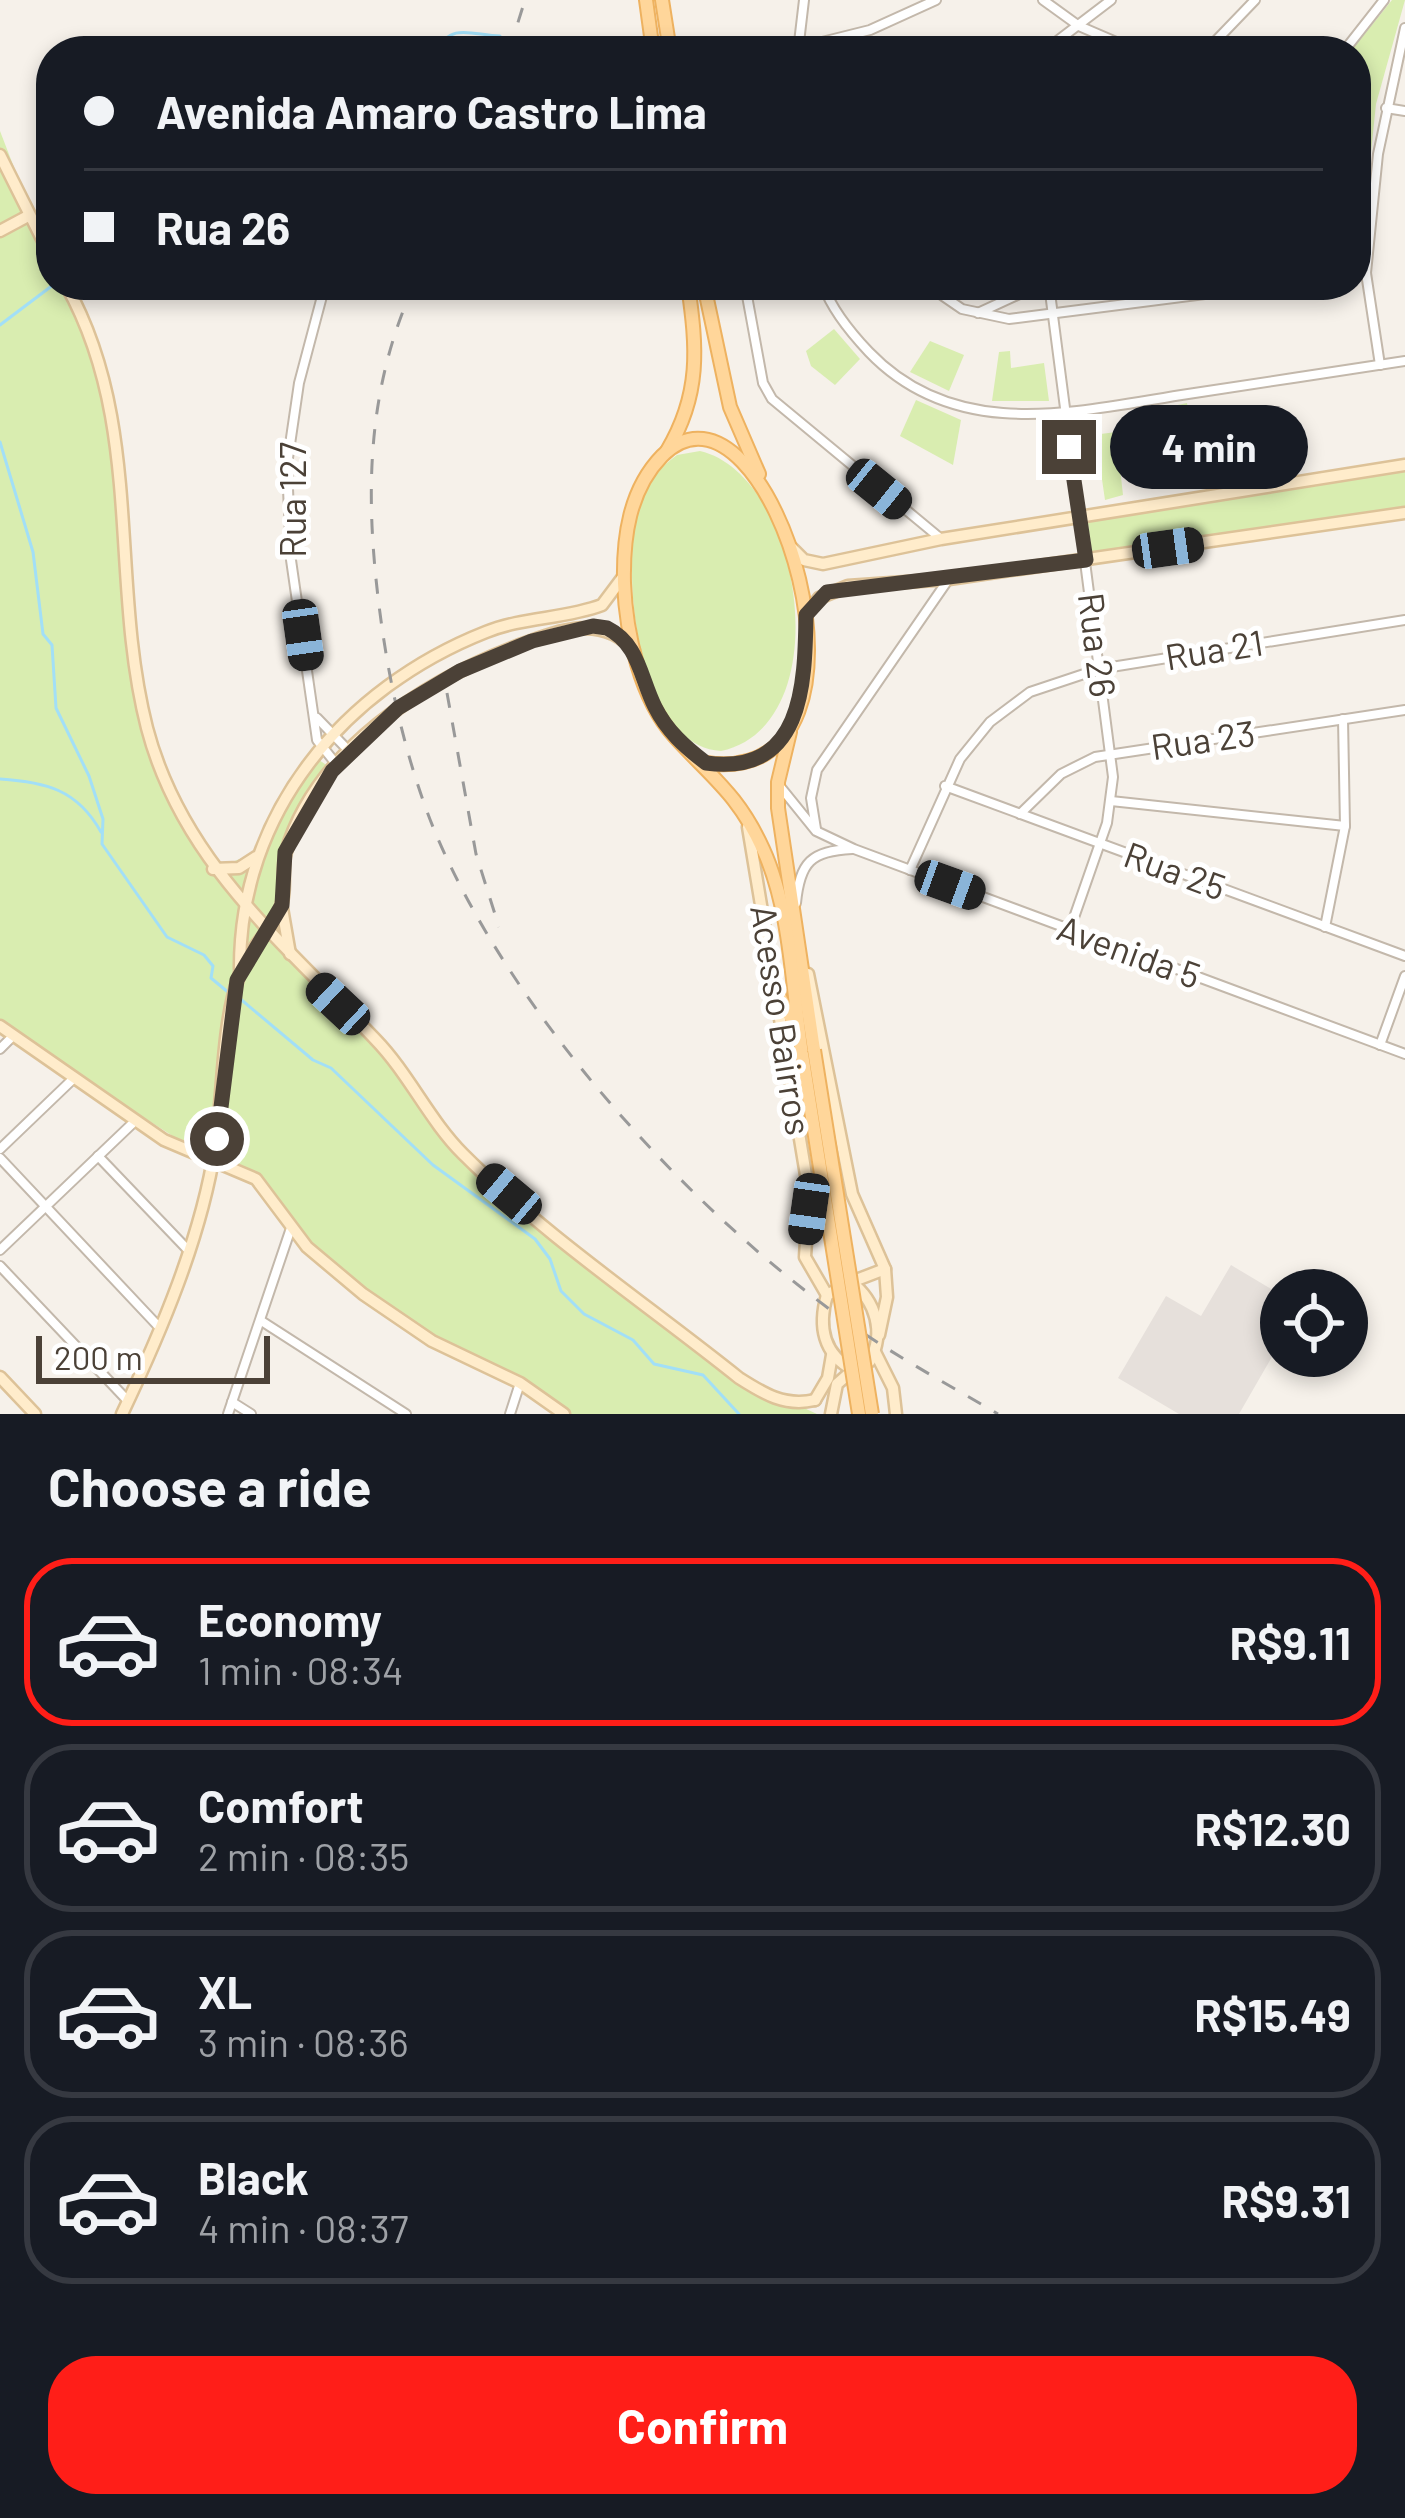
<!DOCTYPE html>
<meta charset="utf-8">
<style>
:root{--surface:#171b24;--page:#242831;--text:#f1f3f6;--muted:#9ea1a6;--line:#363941;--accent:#ff1e18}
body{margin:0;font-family:Barlow,sans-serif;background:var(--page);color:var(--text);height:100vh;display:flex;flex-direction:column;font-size:45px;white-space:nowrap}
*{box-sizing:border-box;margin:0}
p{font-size:39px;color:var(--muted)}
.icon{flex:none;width:66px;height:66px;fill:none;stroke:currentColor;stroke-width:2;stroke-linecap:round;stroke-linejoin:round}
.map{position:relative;height:1414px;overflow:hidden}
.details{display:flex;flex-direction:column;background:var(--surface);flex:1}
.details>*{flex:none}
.banner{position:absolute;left:36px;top:36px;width:1335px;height:264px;border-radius:48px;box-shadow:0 6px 18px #0003;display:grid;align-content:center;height:264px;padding:0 48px;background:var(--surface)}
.controls{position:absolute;left:1260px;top:1269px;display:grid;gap:24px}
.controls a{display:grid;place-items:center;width:108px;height:108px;border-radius:50%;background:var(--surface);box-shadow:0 6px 18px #0003;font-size:60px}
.scale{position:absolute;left:36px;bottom:30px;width:234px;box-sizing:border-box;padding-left:12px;border:6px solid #4b4137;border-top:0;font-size:33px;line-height:42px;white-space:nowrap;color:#4b4137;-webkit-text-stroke:9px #fff;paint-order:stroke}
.end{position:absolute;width:54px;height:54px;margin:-27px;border:15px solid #4b4137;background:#fff;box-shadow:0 0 0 6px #fff}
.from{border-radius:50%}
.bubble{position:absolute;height:84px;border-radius:42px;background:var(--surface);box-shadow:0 6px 18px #0003;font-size:39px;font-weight:700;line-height:84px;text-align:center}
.car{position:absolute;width:36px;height:72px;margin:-36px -18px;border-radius:15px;box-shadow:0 0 9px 3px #0007;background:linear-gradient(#222 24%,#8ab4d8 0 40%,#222 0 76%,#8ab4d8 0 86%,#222 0)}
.banner b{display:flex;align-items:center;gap:42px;height:114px;font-size:45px}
.banner b+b{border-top:3px solid var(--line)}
.banner i{width:30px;height:30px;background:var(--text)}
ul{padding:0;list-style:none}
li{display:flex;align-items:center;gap:36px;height:168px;margin:0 24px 18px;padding:0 24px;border:6px solid var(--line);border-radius:48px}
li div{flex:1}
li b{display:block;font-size:45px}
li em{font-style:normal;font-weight:700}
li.on{border-color:var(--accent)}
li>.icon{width:108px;height:108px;stroke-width:1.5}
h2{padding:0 48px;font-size:54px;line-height:144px}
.button{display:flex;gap:24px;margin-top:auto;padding:24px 48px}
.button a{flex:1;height:138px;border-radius:48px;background:var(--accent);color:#fff;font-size:48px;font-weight:700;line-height:138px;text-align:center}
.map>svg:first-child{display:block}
.industrial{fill:#e6e0db}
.green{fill:#d9edb0}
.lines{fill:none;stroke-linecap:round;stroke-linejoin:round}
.stream{stroke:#a2dff7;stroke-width:3}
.street-casing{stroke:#c3b8ab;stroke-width:12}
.secondary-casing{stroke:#ddc298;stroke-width:15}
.primary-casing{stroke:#eeb260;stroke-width:16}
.street{stroke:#fff;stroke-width:8}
.secondary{stroke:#ffeccb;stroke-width:10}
.primary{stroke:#ffd69a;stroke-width:12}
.rail{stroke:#999;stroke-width:3;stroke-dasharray:15 15;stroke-linecap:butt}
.primary-bridge-casing{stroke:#eeb260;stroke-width:16;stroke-linecap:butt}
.primary-bridge{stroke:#ffd69a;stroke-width:12}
.route{stroke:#4b4137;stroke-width:15}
.labels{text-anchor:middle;stroke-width:10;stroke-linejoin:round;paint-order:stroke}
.street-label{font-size:36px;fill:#4b4137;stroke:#fff}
</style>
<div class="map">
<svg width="1405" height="1414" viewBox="0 0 1405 1414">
<rect width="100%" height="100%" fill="#f6f1ea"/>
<path class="industrial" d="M1231 1265 1281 1295V1341L1239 1414H1179L1118 1378 1166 1296 1201 1316Z"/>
<g class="green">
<path d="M1392 0H1405L1376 104 1361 249 1356 240V51H1351Z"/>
<path d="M0 131 30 209 23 214 51 266V285H61C78 318 92 352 102 388 142 534 104 691 183 829 198 855 219 878 239 902L235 973 210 1160 0 1025Z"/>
<path d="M834 329 860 359 835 385 811 366 806 351Z"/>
<path d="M930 341 964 355 949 391 910 372Z"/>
<path d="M1010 351 1011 368 1044 363 1049 401H992L999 352Z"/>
<path d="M916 400 961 420 953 465 900 436Z"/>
<path d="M1187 403 1193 438 1202 437 1209 483 1175 488 1169 442 1178 439 1173 406Z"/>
<path d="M1116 432 1123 495 1105 500 1098 452 1081 454 1078 437Z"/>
<path d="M700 451C803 475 841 725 721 751 634 745 618 559 642 498 649 479 661 467 677 455Z"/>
<path d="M1405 468V511L1092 553 1087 517Z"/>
<path d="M316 758 328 766 297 813 277 859 276 897 295 960 364 1026 448 1134 489 1176 744 1380 817 1414H565L437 1343 311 1249 271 1192 218 1162 243 974 246 903 217 868 262 850 281 810Z"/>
</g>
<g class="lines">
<g class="stream">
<path d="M438 51C450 21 475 36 500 36"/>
<path d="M0 325 53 285"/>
<path d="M0 442 33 552 43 634 52 645 56 708 89 776 103 819 102 844 167 937 204 955 213 966 211 978 229 993"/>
<path d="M0 779C45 782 77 789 101 832"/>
<path d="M238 997 313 1060 331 1068 433 1165 535 1239 550 1259 561 1291 584 1314 633 1340 654 1364 703 1375 739 1414"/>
</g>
<g class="street-casing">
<g id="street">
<path d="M1043 0 1079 26 1137 51"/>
<path d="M798 48 870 30 936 0"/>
<path d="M798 51 804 0"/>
<path d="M1044 51 1111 0"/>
<path d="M1206 51 1255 0"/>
<path d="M1344 51 1384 0"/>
<path d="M1386 108 1405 111"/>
<path d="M1356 256 1366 273 1356 274"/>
<path d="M325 285 299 383 287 465 291 560 317 740 337 765"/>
<path d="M745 285 763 383 772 399 940 538"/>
<path d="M823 285C832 310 851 333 869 352 957 444 1078 411 1188 394 1260 383 1333 372 1405 361"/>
<path d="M927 285 962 309 1009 319 1275 285"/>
<path d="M1049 285 1113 777 1107 823 1070 929"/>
<path d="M978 313 1039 285"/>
<path d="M1380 365 1366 273 1378 154 1405 28"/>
<path d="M317 718 348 750"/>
<path d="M778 784 816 831 854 849 1405 1054"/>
<path d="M945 786 1405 956"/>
<path d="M1111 801 1345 826"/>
<path d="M1020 814 1061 774 1095 757 1405 710"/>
<path d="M816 829 811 798 817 770 948 580"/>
<path d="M910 870 960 759 990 722 1030 692 1099 669 1405 620"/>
<path d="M796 903C800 862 811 851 852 849"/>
<path d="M1325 927 1345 826 1343 719"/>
<path d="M1380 1045 1405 976"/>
<path d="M0 1049 12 1037"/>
<path d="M0 1149 73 1079"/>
<path d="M98 1156 188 1250"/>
<path d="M0 1158 159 1327"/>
<path d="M0 1250 134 1122"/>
<path d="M0 1266 128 1401"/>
<path d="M263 1322 406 1414"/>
<path d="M232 1402 251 1414"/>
<path d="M228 1414 291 1228"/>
<path d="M510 1414 520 1383"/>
</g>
</g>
<g class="secondary-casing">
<g id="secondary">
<path d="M0 155 51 257"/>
<path d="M0 231 28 216"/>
<path d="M66 285C144 424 109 580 147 728 182 862 284 943 375 1039 409 1074 429 1120 463 1154 546 1237 648 1305 739 1378 764 1394 785 1407 815 1400"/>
<path d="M792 548 804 560 823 564 941 539 1405 465"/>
<path d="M806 615 819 598 848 586 949 579 1405 513"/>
<path d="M748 827 809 1193 805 1257 827 1295"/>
<path d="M213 869 239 868 256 857"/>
<path d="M282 908 290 954"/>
<path d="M240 969C239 813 344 688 486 632 523 617 565 619 602 605L623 577"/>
<path d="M808 974 852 1194 885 1269 887 1297 879 1335"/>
<path d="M0 1026 164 1140 256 1179 307 1247 363 1294 432 1341 520 1383 564 1414"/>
<path d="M851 1282C876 1301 885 1333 870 1361L853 1370C823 1354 818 1326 827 1295Z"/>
<path d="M851 1282 885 1269"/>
<path d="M875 1352 893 1388 896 1414"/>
<path d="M0 1377 35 1414"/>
<path d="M815 1400 828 1378 832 1355"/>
<path d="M122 1414C161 1332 201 1238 215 1148 224 1093 221 1029 239 976 247 949 273 931 281 906 287 890 281 869 286 852 315 750 425 681 517 646 558 631 601 613 634 650"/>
<path d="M831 1414 837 1384 853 1370"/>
</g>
</g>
<g class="primary-casing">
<g id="primary">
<path d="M646 0 653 51"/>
<path d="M662 0 670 51"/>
<path d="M704 285 730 407 759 474"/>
<path d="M667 451C701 394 697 348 688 285"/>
<path d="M790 732 778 782V808L814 1050"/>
<path d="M706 763C905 791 770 347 662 456 629 490 623 538 624 583 626 633 640 698 674 736 712 778 738 794 763 849 791 910 792 988 802 1054"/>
<path d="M777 992 794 1023"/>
</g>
</g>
<use href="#street" class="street"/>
<use href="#secondary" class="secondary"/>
<use href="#primary" class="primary"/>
<g class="rail">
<path d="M509 51 525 0"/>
<path d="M414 285C368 386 365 488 378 597 387 674 404 754 433 827 509 1012 688 1210 850 1324 897 1357 949 1385 998 1414"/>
<path d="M447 693 476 854 499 927"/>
</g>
<g class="primary-bridge-casing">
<g id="primary-bridge">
<path d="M814 1050 872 1414"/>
<path d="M802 1054 859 1414"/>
</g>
</g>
<use href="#primary-bridge" class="primary-bridge"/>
</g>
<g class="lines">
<path class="route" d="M217 1139 237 980 282 905 285 852 332 771 398 708 460 671 532 641 593 626 607 628C639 644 640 677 655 707 667 731 685 747 706 763 803 776 805 685 806 615L827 592 1086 560 1069 447"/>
</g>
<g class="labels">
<g class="street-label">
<text transform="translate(293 500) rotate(-90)" y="13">Rua 127</text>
<text transform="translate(1097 645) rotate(83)" y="13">Rua 26</text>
<text transform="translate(1214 650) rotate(-9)" y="13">Rua 21</text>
<text transform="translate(1203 740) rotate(-8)" y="13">Rua 23</text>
<text transform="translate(1175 871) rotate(20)" y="13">Rua 25</text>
<text transform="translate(1129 952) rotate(20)" y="13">Avenida 5</text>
<text transform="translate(781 1020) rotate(81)" y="13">Acesso Bairros</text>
</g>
</g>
</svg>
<div class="controls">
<a><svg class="icon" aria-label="locate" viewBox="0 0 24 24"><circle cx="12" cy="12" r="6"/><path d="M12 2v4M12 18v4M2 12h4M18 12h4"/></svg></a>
</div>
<div class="scale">200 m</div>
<i class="end from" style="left:217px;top:1139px"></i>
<i class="end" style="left:1069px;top:447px"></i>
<div class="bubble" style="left:1110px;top:405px;width:198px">4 min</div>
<i class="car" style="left:879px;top:489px;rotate:129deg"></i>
<i class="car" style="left:1168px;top:548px;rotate:82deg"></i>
<i class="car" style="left:303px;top:635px;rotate:172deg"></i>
<i class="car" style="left:950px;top:885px;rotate:110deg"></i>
<i class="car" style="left:338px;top:1004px;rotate:313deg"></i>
<i class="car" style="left:509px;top:1194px;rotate:310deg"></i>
<i class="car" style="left:809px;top:1209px;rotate:188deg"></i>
<div class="banner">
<b><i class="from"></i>Avenida Amaro Castro Lima</b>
<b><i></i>Rua 26</b>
</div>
</div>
<section class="details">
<h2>Choose a ride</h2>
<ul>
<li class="on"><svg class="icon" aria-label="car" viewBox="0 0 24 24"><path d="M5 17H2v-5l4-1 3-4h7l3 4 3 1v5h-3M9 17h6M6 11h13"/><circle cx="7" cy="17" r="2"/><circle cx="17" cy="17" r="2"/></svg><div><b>Economy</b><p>1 min · 08:34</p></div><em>R$9.11</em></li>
<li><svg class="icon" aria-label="car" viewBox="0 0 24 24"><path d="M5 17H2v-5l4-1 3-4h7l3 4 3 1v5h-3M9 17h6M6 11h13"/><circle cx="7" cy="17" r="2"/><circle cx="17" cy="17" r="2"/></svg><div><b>Comfort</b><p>2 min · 08:35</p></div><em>R$12.30</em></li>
<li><svg class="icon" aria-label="car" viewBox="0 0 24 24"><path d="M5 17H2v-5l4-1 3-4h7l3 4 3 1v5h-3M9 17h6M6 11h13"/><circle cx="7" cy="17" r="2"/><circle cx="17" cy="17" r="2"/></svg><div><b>XL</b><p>3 min · 08:36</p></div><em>R$15.49</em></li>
<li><svg class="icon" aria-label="car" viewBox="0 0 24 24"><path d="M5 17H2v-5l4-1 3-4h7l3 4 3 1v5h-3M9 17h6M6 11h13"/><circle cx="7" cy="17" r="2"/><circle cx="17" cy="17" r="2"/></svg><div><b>Black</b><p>4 min · 08:37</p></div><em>R$9.31</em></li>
</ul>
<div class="button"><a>Confirm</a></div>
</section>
